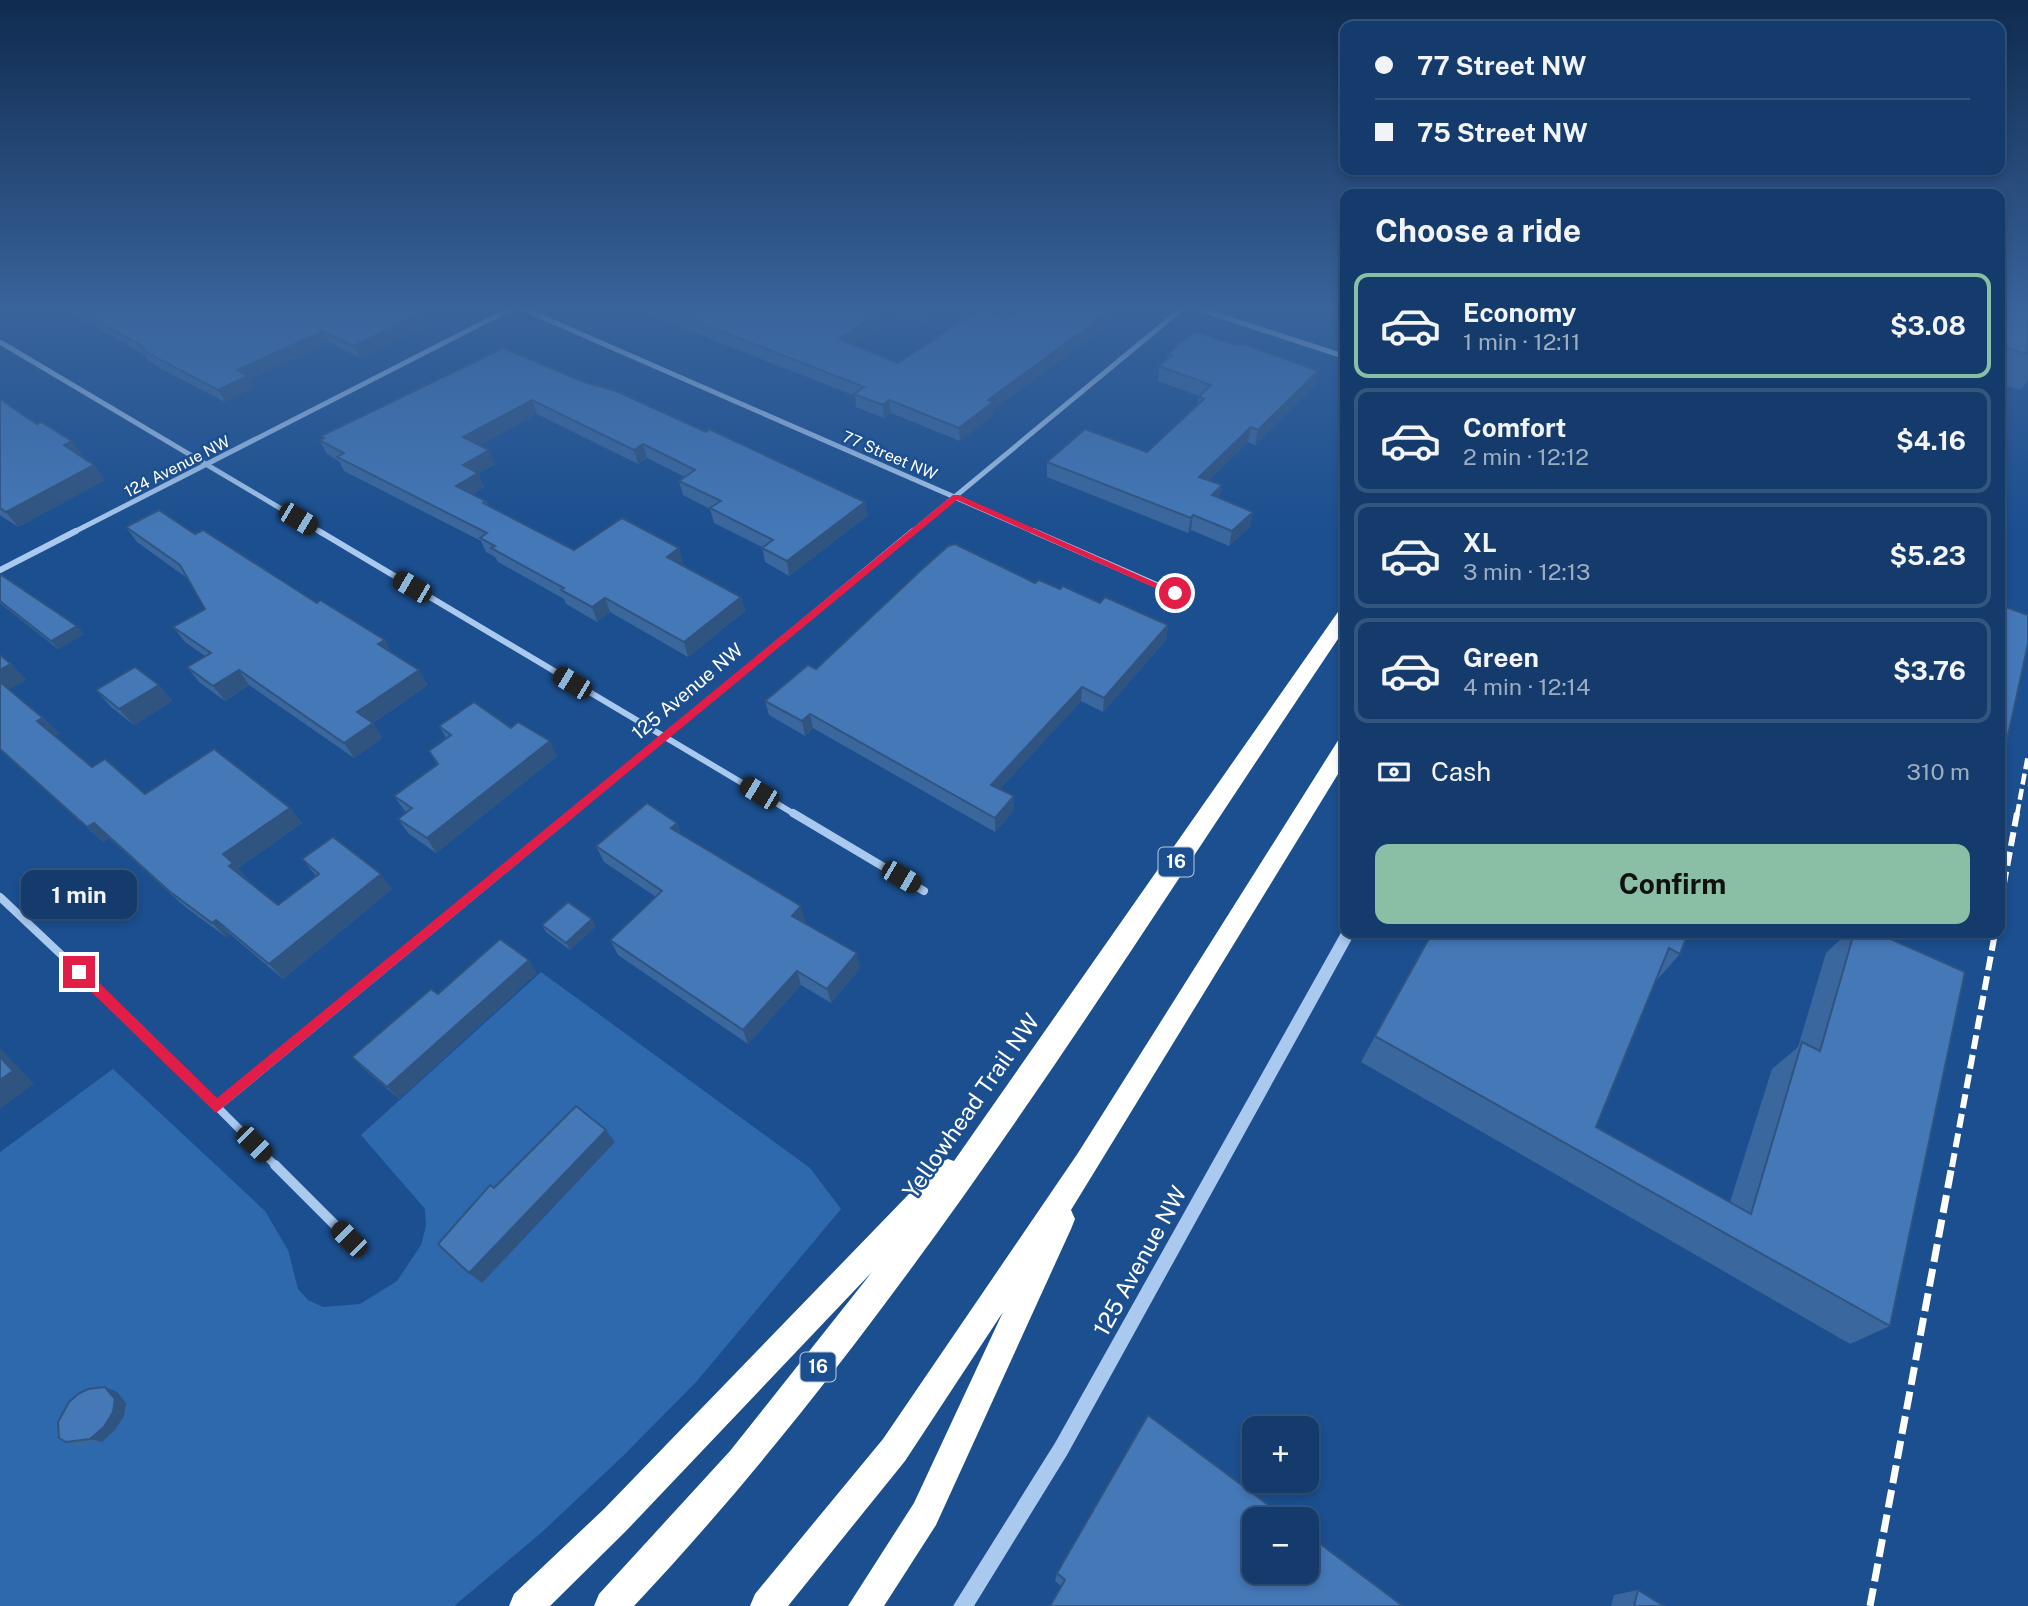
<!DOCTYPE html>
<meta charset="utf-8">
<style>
:root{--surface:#143b6b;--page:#214673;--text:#f1f3f6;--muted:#9dadc1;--line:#33557e;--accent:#8abfa5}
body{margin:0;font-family:"Public Sans",sans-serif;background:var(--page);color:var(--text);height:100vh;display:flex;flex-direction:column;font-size:26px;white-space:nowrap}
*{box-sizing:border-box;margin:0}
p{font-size:23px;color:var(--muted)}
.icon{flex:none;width:38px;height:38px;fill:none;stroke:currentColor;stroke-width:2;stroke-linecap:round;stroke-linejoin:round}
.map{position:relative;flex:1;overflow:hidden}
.panel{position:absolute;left:1340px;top:189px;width:665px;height:749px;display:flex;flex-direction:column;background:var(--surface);border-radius:14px;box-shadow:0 4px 10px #0003,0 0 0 2px var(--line)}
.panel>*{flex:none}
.banner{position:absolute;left:1340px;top:21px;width:665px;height:154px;border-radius:14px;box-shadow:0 4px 10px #0003,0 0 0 2px var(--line);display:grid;align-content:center;height:154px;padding:0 35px;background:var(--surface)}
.fabs{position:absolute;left:1242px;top:1416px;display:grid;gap:14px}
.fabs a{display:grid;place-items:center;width:77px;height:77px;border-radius:14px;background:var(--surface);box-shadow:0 4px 10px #0003,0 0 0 2px var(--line);font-size:35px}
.end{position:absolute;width:32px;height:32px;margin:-16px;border:9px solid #e11d48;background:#fff;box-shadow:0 0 0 4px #fff}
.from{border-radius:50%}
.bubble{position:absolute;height:49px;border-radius:14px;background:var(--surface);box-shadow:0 4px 10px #0003,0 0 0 2px var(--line);font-size:23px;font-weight:700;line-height:49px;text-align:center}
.car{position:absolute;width:21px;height:42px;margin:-21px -10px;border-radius:9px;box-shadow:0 0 5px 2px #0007;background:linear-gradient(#222 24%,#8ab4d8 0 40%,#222 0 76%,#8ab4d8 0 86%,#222 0)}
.banner b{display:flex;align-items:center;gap:24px;height:66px;font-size:26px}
.banner b+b{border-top:2px solid var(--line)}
.banner i{width:18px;height:18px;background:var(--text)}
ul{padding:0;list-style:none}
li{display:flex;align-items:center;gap:21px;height:105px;margin:0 14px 10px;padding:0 21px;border:4px solid var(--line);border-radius:14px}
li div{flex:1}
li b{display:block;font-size:26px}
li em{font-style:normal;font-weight:700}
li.current{border-color:var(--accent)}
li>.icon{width:63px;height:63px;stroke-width:1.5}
h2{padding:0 35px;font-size:32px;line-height:84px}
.pay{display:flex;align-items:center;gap:18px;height:77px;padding:0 35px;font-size:26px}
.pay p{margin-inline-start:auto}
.button{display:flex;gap:14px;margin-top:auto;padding:14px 35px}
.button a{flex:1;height:80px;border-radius:14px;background:var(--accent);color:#111;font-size:28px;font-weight:700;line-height:80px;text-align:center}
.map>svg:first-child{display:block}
.green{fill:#2e69ad}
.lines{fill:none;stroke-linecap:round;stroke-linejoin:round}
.minor-far3{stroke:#a9c9ee;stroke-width:5}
.minor-far2{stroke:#a9c9ee;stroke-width:6}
.minor-far1{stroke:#a9c9ee;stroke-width:8}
.minor{stroke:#a9c9ee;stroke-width:10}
.tertiary{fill:#a9c9ee;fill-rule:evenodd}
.motorway{fill:#fff;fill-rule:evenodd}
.rail-far2{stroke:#fff;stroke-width:4.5;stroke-dasharray:11 4.5;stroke-linecap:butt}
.rail-far1{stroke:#fff;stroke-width:6;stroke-dasharray:14 6;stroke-linecap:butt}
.rail{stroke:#fff;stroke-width:7;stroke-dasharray:18 7;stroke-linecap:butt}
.wall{fill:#3a679d}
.shaded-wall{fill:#305480}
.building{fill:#4478b7;stroke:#305480;stroke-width:2}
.route{fill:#e11d48}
.labels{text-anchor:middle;stroke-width:5;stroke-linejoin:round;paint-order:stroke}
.far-street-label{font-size:16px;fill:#fff;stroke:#1b4f8f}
.shield{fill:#1b4f8f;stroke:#bbcadd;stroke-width:2}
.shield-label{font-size:18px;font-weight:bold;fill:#fff}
.street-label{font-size:19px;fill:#fff;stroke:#1b4f8f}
.near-street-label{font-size:23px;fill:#fff;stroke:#1b4f8f}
</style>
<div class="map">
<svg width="2028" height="1606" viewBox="0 0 2028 1606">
<rect width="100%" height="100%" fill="#1b4f8f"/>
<path class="green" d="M541 972 810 1168 841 1209 697 1381 623 1456 541 1533 454 1606H0V1152L113 1069 265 1211 288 1250 298 1289 308 1300 323 1307 360 1304 397 1281 421 1245 426 1226 425 1209 361 1135Z"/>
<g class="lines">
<g class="minor-far3">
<path d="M519 307 1037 533"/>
<path d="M1193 307 1346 357"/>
<path d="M0 342 322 533"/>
<path d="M72 533 514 307"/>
<path d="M911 533 1184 307"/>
</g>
<g class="minor-far2">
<path d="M319 531 796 815"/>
<path d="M1033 531 1175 593"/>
<path d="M0 570 76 531"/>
<path d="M570 815 913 531"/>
</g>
<g class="minor-far1">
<path d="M793 813 924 891"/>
<path d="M0 897 139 1028 277 1167"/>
<path d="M217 1107 572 813"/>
</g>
<path class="minor" d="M275 1165 349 1239"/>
<path class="tertiary" d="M1346 928V933H1355L1353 937 1067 1455 974 1606H953L1055 1443 1343 929Z"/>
<g class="motorway">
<path d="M1346 607V627C1123 957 907 1316 634 1606H594L599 1594 730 1451 872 1272 626 1531 550 1606H509L514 1594 604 1509 939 1163 948 1159 954 1161 1340 609Z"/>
<path d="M1346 737V761L1071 1210 1075 1219 1071 1229 936 1525 884 1606H848L914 1503 1003 1312 905 1461 788 1606H750L755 1594 883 1439 1078 1153 1339 739Z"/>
</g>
<path class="rail-far2" d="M2017 815 2028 755"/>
<g class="rail-far1">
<path d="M2000 905 2017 813"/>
<path d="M1952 1167 1995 933"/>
</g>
<path class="rail" d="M1870 1606 1952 1165"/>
</g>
<g class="wall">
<path d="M52 307H411L423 312 428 324 360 358 329 342 250 379 254 387 225 402 160 368 148 360 144 354 74 315 69 317Z"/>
<path d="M634 307H948L924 323 897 314 852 344 898 363 1008 319 1115 307 1114 320 993 410V415L960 441 891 413 884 418 856 407 855 396 648 314Z"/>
<path d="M1320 307H1346V318L1326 312 1327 309Z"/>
<path d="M2000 307H2028V380L2021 390 2000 384Z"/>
<path d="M1168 354 1314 386 1255 445 1248 442 1209 480 1222 485 1219 498 1253 512 1250 527 1229 546 1191 530 1188 533 1047 477V462L1147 452 1197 405 1199 396 1158 381 1159 366 1167 359Z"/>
<path d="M584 382 706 432 865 502 867 516 789 576 765 562 762 547 714 523 710 509 683 495 679 481 685 477 647 458 638 464 537 414 480 445 495 464 478 474 484 487 473 494 486 501 488 505 574 550 679 548 683 563 680 565 741 597 745 611 688 657 610 612 597 622 566 604 564 599 498 562 495 557 486 552 481 541 344 471 339 461 327 454 319 440 322 438 321 436Z"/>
<path d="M0 399 83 456 82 457 94 465 105 480 18 527 0 515Z"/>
<path d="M126 527 195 534 392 653 428 685 373 723 382 738 354 758 249 685 225 701 199 682 187 667 205 656 185 642 173 627 205 609 187 578 137 542Z"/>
<path d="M0 574 84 634 58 649 0 603Z"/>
<path d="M1035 583 1060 589 1168 625 1166 640 1103 712 1081 701 1000 789 1014 810 995 832 813 728 805 736 769 715 765 701 816 669Z"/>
<path d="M0 655 11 664 26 680 9 689 43 718 59 733 55 736 92 767 145 794 290 808 302 823 238 868 247 878 246 879 278 905 316 876 302 859 392 889 283 979 230 934 226 937 184 906 109 838 103 842 0 750Z"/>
<path d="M159 685 172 701 134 725 111 707 96 690Z"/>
<path d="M439 726 511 728 557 756 436 853 408 833 398 819 406 812 404 810 394 796 437 765 429 751 446 738Z"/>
<path d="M677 823 681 834 805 921 804 922 860 968 831 1003 801 985 748 1044 618 955 610 940 656 897 604 862 596 846Z"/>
<path d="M542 925 596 926 570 950 546 932Z"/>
<path d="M1688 933 1680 954 1655 982 1596 1127 1730 1202 1772 1069 1798 1047 1826 953 1847 933H1877L1890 1326 1850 1344 1361 1062 1375 1036Z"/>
<path d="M537 973 399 1099 364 1069 352 1057 438 994Z"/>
<path d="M105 1387 117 1392 126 1403 124 1416 115 1430 102 1442 78 1446 66 1442Z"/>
<path d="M1057 1573 1403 1606 1061 1586 1055 1581Z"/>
<path d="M1638 1590 1664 1606H1611L1614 1595Z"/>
</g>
<g class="shaded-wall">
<path d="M62 307H68L74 315 69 317Z"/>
<path d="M888 307H897V314L841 352 839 339Z"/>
<path d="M929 307H948L924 323 923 311Z"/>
<path d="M1115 307 1114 320 993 410V415L960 441 959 428 988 400Z"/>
<path d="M423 312 428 324 360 358 354 346Z"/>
<path d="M323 331 329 342 250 379 254 387 225 402 218 390 237 370Z"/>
<path d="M1318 371 1314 386 1255 445 1258 430Z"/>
<path d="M532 400 537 414 469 451 463 437Z"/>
<path d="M889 400 891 413 884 418 883 405Z"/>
<path d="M1251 427 1248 442 1197 492 1199 477Z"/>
<path d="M72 441 83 456 75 460 64 445Z"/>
<path d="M643 444 647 458 638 464 634 450Z"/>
<path d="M489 450 495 464 478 474 484 487 463 500 456 486 463 465Z"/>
<path d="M94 465 105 480 18 527 6 512Z"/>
<path d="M1222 485 1219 501 1212 495Z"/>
<path d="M865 502 867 516 789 576 787 561Z"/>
<path d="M1253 512 1250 527 1229 546 1232 531Z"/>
<path d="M1193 515 1191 530 1188 533 1191 518Z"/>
<path d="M679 548 683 563 671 572 667 557Z"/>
<path d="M741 597 745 611 688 657 684 642Z"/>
<path d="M605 598 610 612 597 622 592 607Z"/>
<path d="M1168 625 1166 640 1103 712 1104 698Z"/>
<path d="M77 626 84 634 58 649 51 641Z"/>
<path d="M385 640 393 655 378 644Z"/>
<path d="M11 664 26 680 7 691 0 683V670Z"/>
<path d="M239 670 249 685 225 701 213 686Z"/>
<path d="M419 670 428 685 367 727 357 712Z"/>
<path d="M159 685 172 701 134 725 119 709Z"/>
<path d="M1082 687 1081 701 991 799V785Z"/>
<path d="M810 714 813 728 805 736 802 721Z"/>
<path d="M43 718 59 733 53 737 37 721Z"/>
<path d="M373 723 382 738 354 758 344 743Z"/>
<path d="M550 741 557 756 436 853 427 838Z"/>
<path d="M1014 796V810L995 832V818Z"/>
<path d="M290 808 302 823 238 868 247 878 243 881 229 866 223 854Z"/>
<path d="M94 823 109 838 103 842 87 827Z"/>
<path d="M677 823 683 839 671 828Z"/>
<path d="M381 874 392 889 283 979 269 964Z"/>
<path d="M801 906 805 921 796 931 792 916Z"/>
<path d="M592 919 596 926 570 950 566 943Z"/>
<path d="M216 920 230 934 226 937 212 923Z"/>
<path d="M857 953 860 968 831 1003 827 989Z"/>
<path d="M529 960 537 973 399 1099 387 1087Z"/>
<path d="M797 971 801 985 748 1044 743 1030Z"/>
<path d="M0 1048 34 1084 0 1109Z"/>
<path d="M606 1130 615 1142 482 1283 469 1273Z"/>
<path d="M105 1387 117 1392 126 1403 124 1416 115 1430 102 1442 90 1439Z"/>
</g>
<g class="building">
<path d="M72 307H411L423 312 354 346 323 331 237 370 248 376 218 390 153 356 141 348 144 347Z"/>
<path d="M659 307H888L839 339 898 363 979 309 1008 319 1025 307H1115L988 400 993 402 959 428 889 400 883 405 854 394 864 387Z"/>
<path d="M912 307H929L923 311Z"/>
<path d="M2000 307H2028V354L2000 346Z"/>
<path d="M1194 331 1232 344 1247 345 1318 371 1258 430 1251 427 1199 477 1222 485 1212 495 1253 512 1232 531 1193 515 1191 518 1047 462 1085 429 1147 452 1204 399 1199 396 1211 385 1159 366 1172 355 1168 354Z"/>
<path d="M503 348 584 382 616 391 706 432 709 429 865 502 787 561 762 548 773 540 710 508 721 501 679 481 695 470 643 444 634 450 532 400 463 437 489 450 463 465 478 473 456 486 486 501 483 503 574 550 622 518 679 548 667 557 741 597 684 642 605 598 592 607 561 590 564 588 491 548 495 546 480 538 487 533 337 457 344 453 319 440 324 438 321 436Z"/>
<path d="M0 399 37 424 41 422 72 441 64 445 94 465 6 512 0 508Z"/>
<path d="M159 510 195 534 203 530 317 603 320 600 385 640 378 644 419 670 357 712 373 723 344 743 239 670 213 686 187 667 211 653 173 627 205 609 180 565 126 527Z"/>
<path d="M955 544 1035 583 1039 580 1060 589 1063 586 1100 603 1105 597 1168 625 1104 698 1082 687 991 785 1014 796 995 818 810 714 802 721 765 701 808 665 816 669 919 572 948 546Z"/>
<path d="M0 574 77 626 51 641 0 601Z"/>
<path d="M2000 605 2028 615V644L2000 772Z"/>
<path d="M0 655 11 664 0 670Z"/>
<path d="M135 667 159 685 119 709 96 690Z"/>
<path d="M0 682 43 718 37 721 92 767 105 759 145 794 214 749 290 808 223 854 233 863 229 866 278 905 319 874 302 859 333 837 381 874 269 964 216 920 212 923 169 891 94 823 87 827 0 749Z"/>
<path d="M474 702 511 728 518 722 550 741 427 838 398 819 412 808 394 796 438 764 429 751 451 735 439 726Z"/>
<path d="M647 803 677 823 671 828 801 906 792 916 857 953 827 989 797 971 743 1030 610 940 662 891 596 846Z"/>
<path d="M568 902 592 919 566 943 542 925Z"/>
<path d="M1432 933H1688L1680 954 1669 948 1596 1127 1751 1214 1802 1042 1820 1051 1854 933H1877L1965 972 1890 1326 1375 1036Z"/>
<path d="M500 939 529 960 387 1087 352 1057 431 989 438 994Z"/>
<path d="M0 1057 13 1071 0 1080Z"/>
<path d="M576 1106 606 1130 469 1273 438 1244 490 1185 494 1188Z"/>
<path d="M105 1387 115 1399 113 1412 104 1427 90 1439 66 1442 59 1438 58 1422 69 1402 78 1394 88 1389Z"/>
<path d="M1148 1415 1287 1519H1255V1572H1307V1534L1403 1606H1050L1065 1580 1057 1573Z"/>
<path d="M1638 1590 1664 1606H1634Z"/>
</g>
<linearGradient id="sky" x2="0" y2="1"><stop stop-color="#0f2b4f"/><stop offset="0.58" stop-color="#39639b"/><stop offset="1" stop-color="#39639b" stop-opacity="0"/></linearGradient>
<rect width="2028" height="532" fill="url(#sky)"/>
<path class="route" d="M953 495H959L1179 593 1171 595 957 500 216 1113 75 976V968H84L217 1098Z"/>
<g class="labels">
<g class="far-street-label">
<text transform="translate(890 455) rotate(23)" y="6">77 Street NW</text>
<text transform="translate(177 466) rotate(-27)" y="6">124 Avenue NW</text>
</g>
<g class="shield">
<rect x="1158.5" y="847.5" width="35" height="29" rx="5"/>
<rect x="800.5" y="1352.5" width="35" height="29" rx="5"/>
</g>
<g class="shield-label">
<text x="1176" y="868">16</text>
<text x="818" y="1373">16</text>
</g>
<g class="street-label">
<text transform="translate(687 691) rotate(-40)" y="7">125 Avenue NW</text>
</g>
<g class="near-street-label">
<text transform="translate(971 1106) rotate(-55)" y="8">Yellowhead Trail NW</text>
<text transform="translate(1140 1261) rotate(-61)" y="8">125 Avenue NW</text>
</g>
</g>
</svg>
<div class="fabs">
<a>+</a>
<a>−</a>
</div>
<i class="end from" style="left:1175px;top:593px"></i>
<i class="end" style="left:79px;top:972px"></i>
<div class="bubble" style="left:21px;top:870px;width:116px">1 min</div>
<i class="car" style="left:298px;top:519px;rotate:121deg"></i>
<i class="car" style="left:412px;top:587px;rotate:300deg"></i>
<i class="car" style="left:572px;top:683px;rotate:301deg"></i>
<i class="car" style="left:759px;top:793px;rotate:301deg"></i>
<i class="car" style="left:901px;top:877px;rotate:120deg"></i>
<i class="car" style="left:254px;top:1144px;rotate:135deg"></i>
<i class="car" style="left:349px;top:1239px;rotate:315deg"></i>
<div class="banner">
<b><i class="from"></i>77 Street NW</b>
<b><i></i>75 Street NW</b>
</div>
<section class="panel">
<h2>Choose a ride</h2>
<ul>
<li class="current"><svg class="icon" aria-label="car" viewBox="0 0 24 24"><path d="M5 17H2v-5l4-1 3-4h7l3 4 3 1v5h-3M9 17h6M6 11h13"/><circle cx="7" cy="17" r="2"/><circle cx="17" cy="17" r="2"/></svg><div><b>Economy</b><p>1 min · 12:11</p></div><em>$3.08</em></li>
<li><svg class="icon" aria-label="car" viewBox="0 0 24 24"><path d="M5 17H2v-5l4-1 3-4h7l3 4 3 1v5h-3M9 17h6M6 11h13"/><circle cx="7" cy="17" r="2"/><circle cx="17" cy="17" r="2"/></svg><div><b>Comfort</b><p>2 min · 12:12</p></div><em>$4.16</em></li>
<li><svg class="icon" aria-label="car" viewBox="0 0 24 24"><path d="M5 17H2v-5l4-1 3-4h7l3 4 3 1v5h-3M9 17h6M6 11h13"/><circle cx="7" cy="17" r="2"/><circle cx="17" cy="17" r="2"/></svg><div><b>XL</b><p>3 min · 12:13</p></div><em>$5.23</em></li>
<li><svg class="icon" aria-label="car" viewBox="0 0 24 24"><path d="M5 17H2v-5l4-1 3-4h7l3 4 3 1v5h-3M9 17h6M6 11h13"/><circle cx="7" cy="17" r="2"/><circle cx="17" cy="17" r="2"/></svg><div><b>Green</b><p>4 min · 12:14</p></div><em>$3.76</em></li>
</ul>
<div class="pay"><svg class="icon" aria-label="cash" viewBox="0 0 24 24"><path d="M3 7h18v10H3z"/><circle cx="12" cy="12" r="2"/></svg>Cash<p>310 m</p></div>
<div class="button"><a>Confirm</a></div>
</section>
</div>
